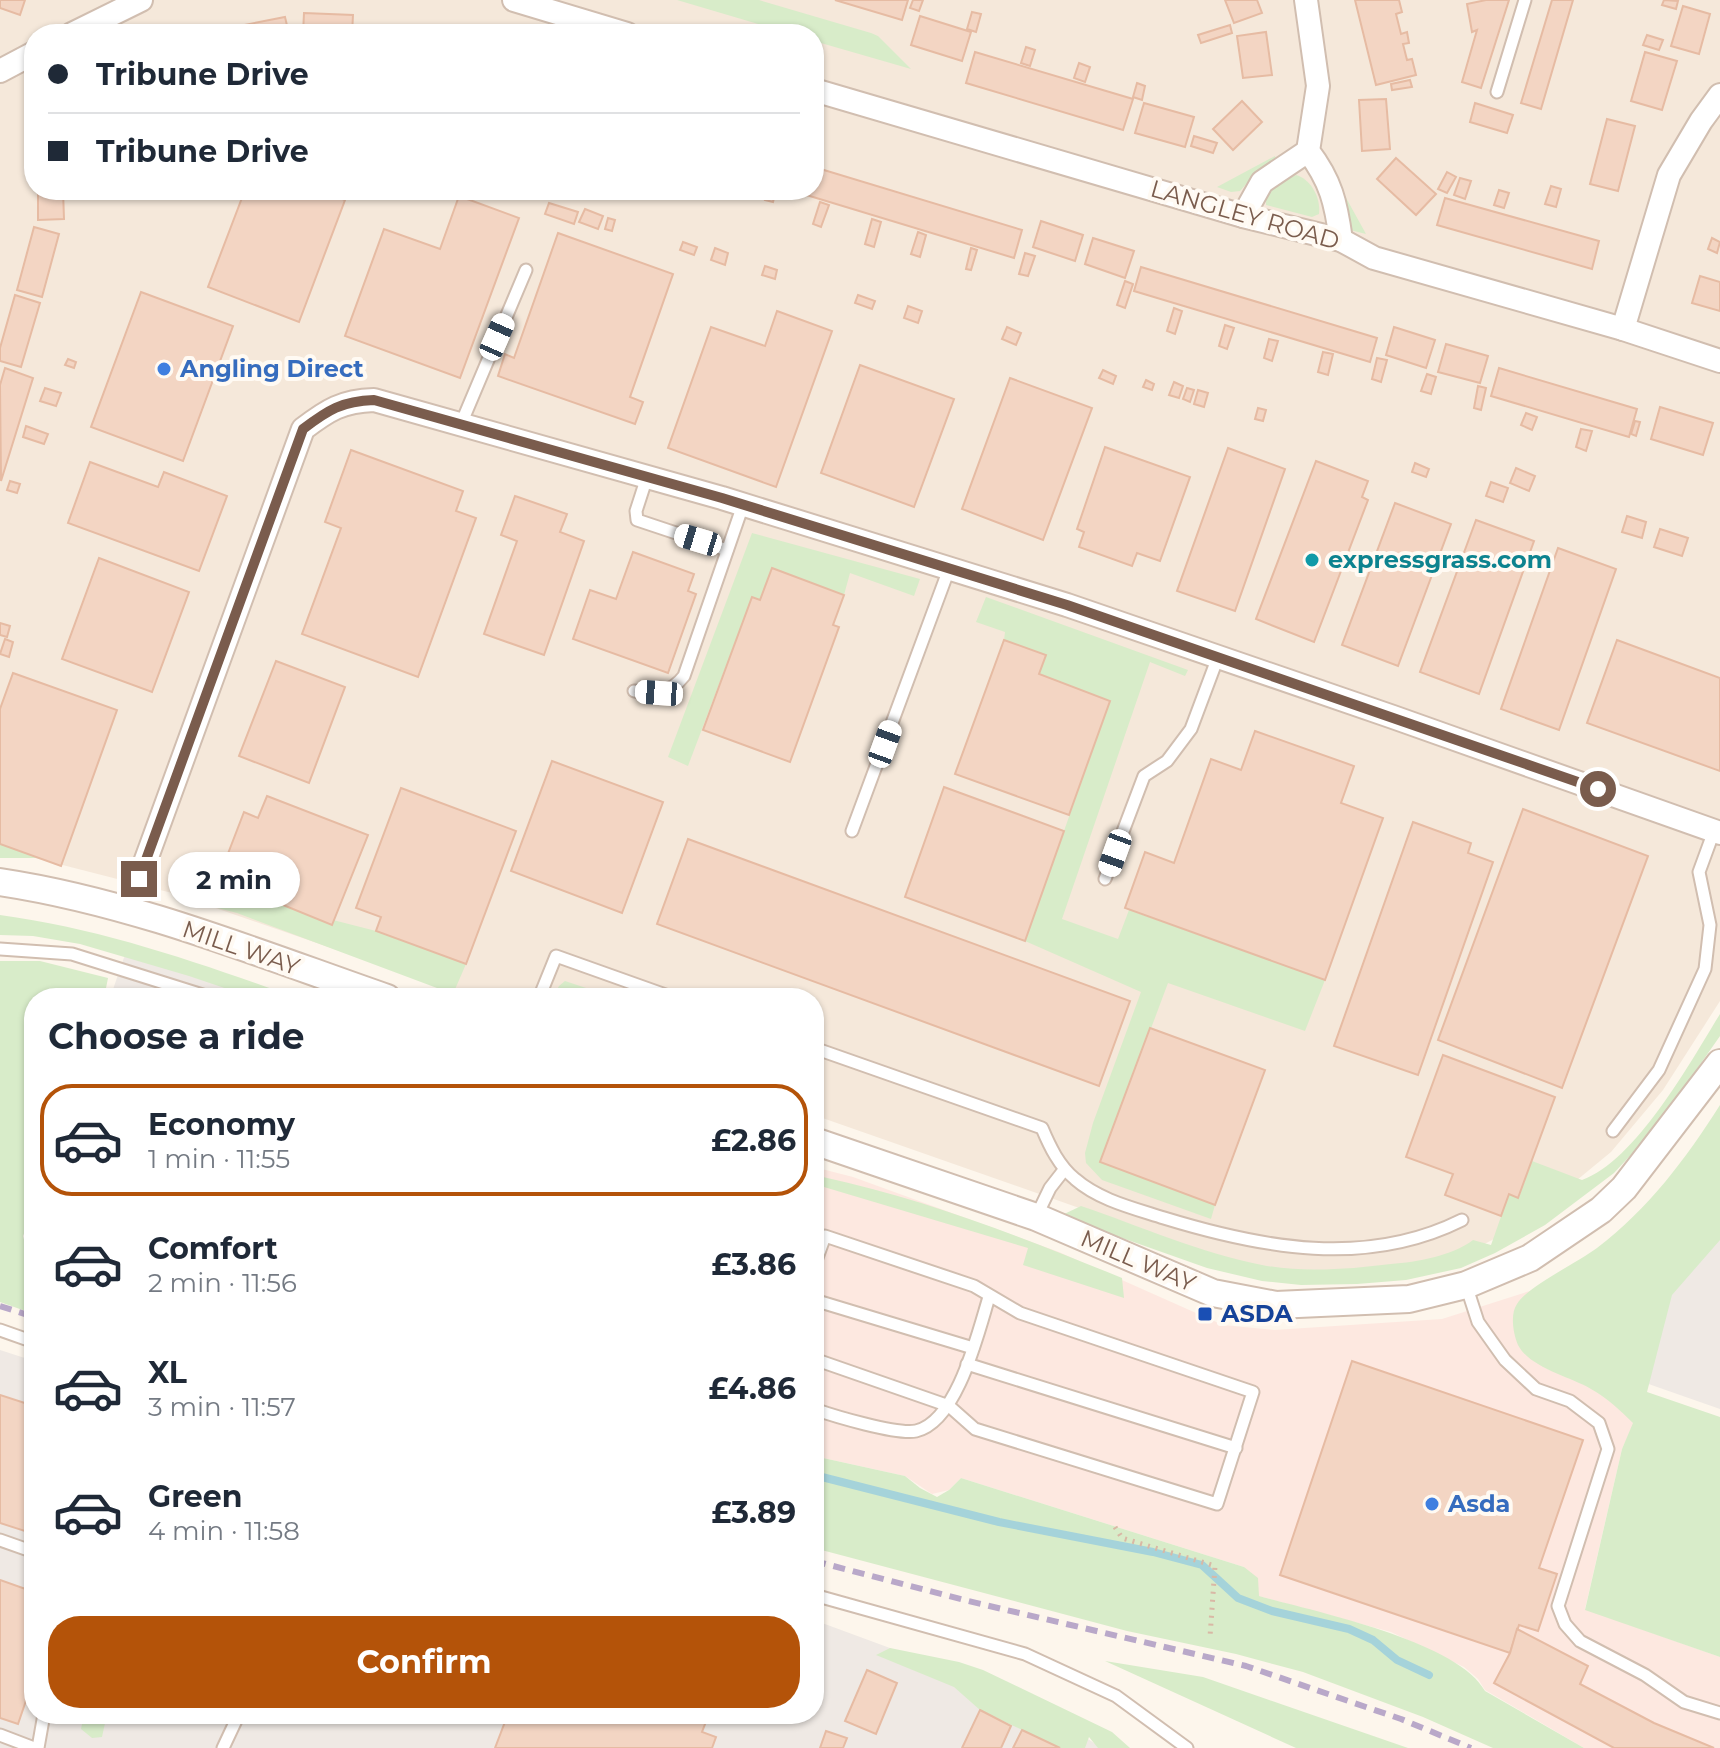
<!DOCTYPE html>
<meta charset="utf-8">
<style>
:root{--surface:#fff;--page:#f6f6f7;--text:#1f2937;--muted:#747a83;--line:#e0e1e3;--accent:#b45309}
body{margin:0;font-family:Montserrat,sans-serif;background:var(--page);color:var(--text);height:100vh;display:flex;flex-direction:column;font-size:30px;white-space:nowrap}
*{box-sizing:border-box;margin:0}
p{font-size:26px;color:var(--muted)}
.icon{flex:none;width:44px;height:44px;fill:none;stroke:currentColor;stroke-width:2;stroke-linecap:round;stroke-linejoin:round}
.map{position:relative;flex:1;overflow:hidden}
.side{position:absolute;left:24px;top:988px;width:800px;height:736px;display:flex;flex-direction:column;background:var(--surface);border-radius:32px;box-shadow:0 2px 6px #0004}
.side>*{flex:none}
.banner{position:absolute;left:24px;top:24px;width:800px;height:176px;border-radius:32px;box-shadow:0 2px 6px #0004;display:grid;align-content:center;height:176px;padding:0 24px;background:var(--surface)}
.end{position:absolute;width:36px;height:36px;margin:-18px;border:10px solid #7a5c4d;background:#fff;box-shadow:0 0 0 4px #fff}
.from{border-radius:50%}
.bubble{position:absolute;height:56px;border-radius:28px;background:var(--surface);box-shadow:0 2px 6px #0004;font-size:26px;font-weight:700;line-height:56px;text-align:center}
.car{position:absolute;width:24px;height:48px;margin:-24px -12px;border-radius:10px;box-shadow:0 0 6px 2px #0007;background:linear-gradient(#fff 24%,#345 0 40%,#fff 0 76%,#345 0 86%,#fff 0)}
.banner b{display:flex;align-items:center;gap:28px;height:76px;font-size:30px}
.banner b+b{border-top:2px solid var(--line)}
.banner i{width:20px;height:20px;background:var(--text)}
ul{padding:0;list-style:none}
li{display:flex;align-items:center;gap:24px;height:112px;margin:0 16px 12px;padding:0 8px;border:4px solid transparent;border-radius:32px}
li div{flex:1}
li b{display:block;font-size:30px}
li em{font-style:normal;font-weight:700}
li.active{border-color:var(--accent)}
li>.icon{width:72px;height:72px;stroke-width:1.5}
h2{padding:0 24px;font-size:36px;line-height:96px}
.action{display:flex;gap:16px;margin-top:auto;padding:16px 24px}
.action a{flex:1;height:92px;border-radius:32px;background:var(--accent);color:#fff;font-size:32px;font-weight:700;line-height:92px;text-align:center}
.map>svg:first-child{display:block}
.residential{fill:#f5e8da;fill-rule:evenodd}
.commercial{fill:#fde8e0}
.industrial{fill:#efe9e4}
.green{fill:#d8ecc9}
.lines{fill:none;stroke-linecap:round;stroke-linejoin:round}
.stream{stroke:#a5d3da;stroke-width:8}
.building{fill:#f3d5c3;stroke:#e6bba3;stroke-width:2}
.service-casing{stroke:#d1beb0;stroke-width:15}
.minor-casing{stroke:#d1beb0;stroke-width:26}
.tertiary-casing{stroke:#d1beb0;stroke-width:30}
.path{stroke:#d9b8a5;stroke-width:5;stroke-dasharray:2 6;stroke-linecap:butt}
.service{stroke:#fff;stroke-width:11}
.minor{stroke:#fff;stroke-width:22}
.tertiary{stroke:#fff;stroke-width:26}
.rail{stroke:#b9a8c9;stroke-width:6;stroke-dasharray:12 8;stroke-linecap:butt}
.route{stroke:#7a5c4d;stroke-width:10}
.shop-dot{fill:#3f7fe0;stroke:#fffaf3;stroke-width:3}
.culture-dot{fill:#0f9aa8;stroke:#fffaf3;stroke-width:3}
.transit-dot{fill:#1a4fb4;stroke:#fffaf3;stroke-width:3}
.labels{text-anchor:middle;stroke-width:8;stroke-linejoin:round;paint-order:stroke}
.street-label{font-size:24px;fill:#7a5c4d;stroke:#fffaf3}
.shop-label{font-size:24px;font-weight:bold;fill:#366cbe;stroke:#fffaf3;text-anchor:start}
.culture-label{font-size:24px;font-weight:bold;fill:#0d838f;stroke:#fffaf3;text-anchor:start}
.transit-label{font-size:24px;font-weight:bold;fill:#164399;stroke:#fffaf3;text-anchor:start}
</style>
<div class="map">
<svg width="1720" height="1748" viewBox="0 0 1720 1748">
<rect width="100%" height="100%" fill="#fdf6ec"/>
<path class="residential" d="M0 0H1720V1001L1663 1090 1611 1152 1526 1222 1460 1257 1390 1271 1253 1269 814 1115V998H476L172 893 0 849ZM34 34H814V190H34Z"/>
<path class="commercial" d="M814 1167 853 1177 1059 1252 1223 1325 1274 1330 1442 1319 1536 1289 1634 1423 1622 1449 1585 1609 1720 1657V1748H1584L1485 1690 1478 1679 1464 1667 1391 1632 1258 1596 1244 1567 961 1478 949 1490 932 1494 905 1476 814 1456Z"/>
<g class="industrial">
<path d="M127 949 266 998H110Z"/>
<path d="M1720 1153V1409L1620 1374Z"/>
<path d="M0 1350 34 1361V1714H814V1620L1020 1696 1102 1748H0Z"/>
</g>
<g class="green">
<path d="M677 0H759L871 33 878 36 911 69 814 41V34H792Z"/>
<path d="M1275 156 1276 160 1255 174 1240 191 1231 192 1217 187Z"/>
<path d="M1296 175C1311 179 1321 198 1319 214L1312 217 1266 205V190Z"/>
<path d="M1334 176 1366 234 1350 230Z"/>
<path d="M752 533 920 579 914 596 850 573 844 595 772 568 760 600 752 597 688 766 668 757Z"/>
<path d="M986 597 1188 670 1185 676 1150 662 1062 919 1118 939 1129 910 1325 980 1305 1031 1168 983 1101 1162 1215 1205 1211 1219 1102 1180 1086 1163 1085 1153 1093 1123 1141 992 1025 941 1110 701 1039 674 1046 655 1004 640 1005 632 976 622Z"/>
<path d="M0 844 41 858H0Z"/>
<path d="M174 872 225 893 229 883 331 924 333 920 376 931 466 964 453 994 237 913 198 903 186 897 174 884Z"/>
<path d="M0 915C103 929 200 963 297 998H254L189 976 80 944 33 936 0 935Z"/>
<path d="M0 961H40L108 978 104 998H34V1222L31 1216 23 1236 27 1251 34 1260V1314L0 1302Z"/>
<path d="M565 981 598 992 595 998H553L559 986Z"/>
<path d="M1720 1014V1036L1655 1129 1614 1173 1545 1225 1495 1253 1461 1268 1406 1280 1357 1284 1301 1285 1262 1281 1207 1268 1060 1216 1081 1206C1140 1226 1200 1253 1262 1265 1304 1273 1350 1269 1391 1264 1417 1262 1452 1256 1473 1240L1491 1245 1509 1194 1519 1197 1532 1161 1582 1180C1636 1161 1691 1061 1720 1014Z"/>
<path d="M1720 1105V1240L1672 1295 1647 1392 1720 1417V1657L1585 1610 1622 1449 1633 1423C1620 1410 1607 1398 1591 1389 1569 1376 1530 1368 1518 1345 1513 1333 1510 1314 1517 1304 1528 1286 1577 1263 1597 1248 1649 1208 1685 1160 1720 1105Z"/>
<path d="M823 1177C925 1199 1025 1238 1122 1278L1124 1298 1023 1265 1028 1248 824 1187 814 1192V1182Z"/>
<path d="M814 1456 905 1476 920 1488 937 1497 949 1490 961 1478 1244 1567 1258 1578 1259 1596C1313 1611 1458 1641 1485 1691L1584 1748H1493L1423 1717 1303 1672 1236 1654 1127 1631 814 1548Z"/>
<path d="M890 1648 959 1662 983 1670 1112 1732 1130 1748H1098L1089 1737 1085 1748H1060L980 1710 954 1687 876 1655Z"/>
<path d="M1105 1661 1203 1677 1408 1748H1296Z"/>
<path d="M84 1714H107L102 1737 92 1738 81 1729Z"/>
</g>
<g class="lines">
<path class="stream" d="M814 1475 999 1522 1153 1552 1202 1565 1238 1598 1272 1611 1349 1629 1373 1640 1397 1660 1429 1675"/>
</g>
<g class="building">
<path d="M0 0H25L20 15 0 8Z"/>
<path d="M835 0H908L902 20Z"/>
<path d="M913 0H923L919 11 910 8Z"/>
<path d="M1225 0H1257L1262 13 1234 23Z"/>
<path d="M1355 0H1399L1402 12 1396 14 1401 34 1407 32 1409 43 1403 44 1407 60 1412 59 1416 75 1376 85Z"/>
<path d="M1486 0H1509L1481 88 1462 82 1477 30 1472 32 1467 4Z"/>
<path d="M1552 0H1573L1541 109 1521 103Z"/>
<path d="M1664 0 1678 1 1676 9 1662 5Z"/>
<path d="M1683 6 1710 14 1699 54 1671 46Z"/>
<path d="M972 12 981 14 976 32 967 29Z"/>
<path d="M304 13 353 15 352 34H303Z"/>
<path d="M920 16 971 32 962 61 911 45Z"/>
<path d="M285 17 289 34H236L234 27Z"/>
<path d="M1230 25 1232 33 1201 43 1198 35Z"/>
<path d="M367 27 389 34H365Z"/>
<path d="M1266 32 1272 75 1243 78 1237 36Z"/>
<path d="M1647 35 1663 40 1659 50 1643 45Z"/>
<path d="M1026 47 1035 50 1030 66 1021 63Z"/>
<path d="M975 52 1133 99 1123 130 966 83Z"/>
<path d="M1645 52 1677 61 1662 110 1631 101Z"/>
<path d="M1079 63 1090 67 1085 82 1074 78Z"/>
<path d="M1410 80 1412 87 1392 90 1391 84Z"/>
<path d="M1137 83 1145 86 1142 100 1133 97Z"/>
<path d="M1386 99 1390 149 1362 151 1359 100Z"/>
<path d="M1242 101 1262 122 1233 150 1213 129Z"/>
<path d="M1144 103 1194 117 1185 147 1135 133Z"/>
<path d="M1475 103 1513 115 1507 133 1470 122Z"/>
<path d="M1607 119 1635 126 1618 191 1590 184Z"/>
<path d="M1194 136 1217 143 1213 153 1191 146Z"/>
<path d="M1396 158 1436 194 1416 215 1377 179Z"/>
<path d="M814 167 1022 230 1014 258 790 190H814Z"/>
<path d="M1447 172 1456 177 1447 193 1438 189Z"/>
<path d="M1460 178 1471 181 1465 199 1454 195Z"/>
<path d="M1551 186 1561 189 1556 207 1545 204Z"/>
<path d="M38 190H63L64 219 38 220Z"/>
<path d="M245 190H320L345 200 299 322 208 287Z"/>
<path d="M768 190H776L773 202 765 200Z"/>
<path d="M1499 190 1509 193 1504 208 1494 205Z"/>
<path d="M459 196 519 218 460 378 345 336 384 229 440 249Z"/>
<path d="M1445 198 1599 241 1592 269 1437 225Z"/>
<path d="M820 202 829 205 821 227 813 224Z"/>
<path d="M549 203 578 212 574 224 545 214Z"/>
<path d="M585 209 603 216 598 229 579 222Z"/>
<path d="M608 218 615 220 612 231 605 229Z"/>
<path d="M872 219 881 222 874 247 865 244Z"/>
<path d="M1041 221 1083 235 1075 261 1033 247Z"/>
<path d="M34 227 59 234 42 297 17 290Z"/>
<path d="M918 232 926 235 920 257 911 254Z"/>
<path d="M558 233 673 274 630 397 643 402 635 424 498 376 505 354 514 358Z"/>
<path d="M1093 238 1134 251 1125 278 1085 264Z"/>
<path d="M1712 238 1720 242 1717 253 1708 249Z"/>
<path d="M683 242 697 247 694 255 680 250Z"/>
<path d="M715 248 728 253 725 265 711 260Z"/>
<path d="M971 248 977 250 971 270 966 269Z"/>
<path d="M1025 253 1035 256 1028 276 1019 274Z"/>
<path d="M765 266 777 270 775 279 762 275Z"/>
<path d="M1141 267 1377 338 1370 362 1134 291Z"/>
<path d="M1700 276 1720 282V311L1692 303Z"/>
<path d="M1125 281 1133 284 1125 308 1117 305Z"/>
<path d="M141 292 233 326 183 461 91 427Z"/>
<path d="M15 295 40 303 21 367 0 361V348Z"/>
<path d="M858 295 875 301 872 309 855 303Z"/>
<path d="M908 306 922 311 918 323 904 318Z"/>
<path d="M1174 308 1182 311 1175 334 1167 331Z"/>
<path d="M777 311 832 331 776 487 668 448 711 327 765 346Z"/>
<path d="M1225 325 1234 328 1227 349 1219 346Z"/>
<path d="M1007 327 1021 333 1016 345 1002 339Z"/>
<path d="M1394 327 1435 340 1426 368 1386 355Z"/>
<path d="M1269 339 1278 341 1272 361 1264 358Z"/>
<path d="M1446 344 1488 356 1480 383 1438 372Z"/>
<path d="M1323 352 1333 354 1328 375 1318 372Z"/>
<path d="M1377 358 1387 360 1381 382 1372 379Z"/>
<path d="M68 359 76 362 74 368 65 365Z"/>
<path d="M860 365 954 399 914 507 821 473Z"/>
<path d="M5 368 33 378 1 481 0 385Z"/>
<path d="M1499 368 1637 409 1629 437 1491 396Z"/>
<path d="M1103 370 1116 376 1113 384 1099 378Z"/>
<path d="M1427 374 1436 377 1431 394 1421 391Z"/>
<path d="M1010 378 1092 408 1043 540 962 509Z"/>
<path d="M1146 380 1154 384 1152 390 1143 387Z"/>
<path d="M1174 382 1183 386 1179 398 1169 395Z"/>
<path d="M1478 386 1486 388 1481 410 1474 408Z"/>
<path d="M45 388 61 393 56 406 40 401Z"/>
<path d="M1187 388 1194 390 1190 402 1183 399Z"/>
<path d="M1198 390 1208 393 1204 407 1194 404Z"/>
<path d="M1660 407 1713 423 1703 455 1651 439Z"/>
<path d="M1258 408 1266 410 1263 421 1255 419Z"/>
<path d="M1526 413 1537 417 1532 430 1521 425Z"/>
<path d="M1635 421 1640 422 1636 436 1631 434Z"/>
<path d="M26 426 48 434 44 444 23 437Z"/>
<path d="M1581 429 1592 431 1586 451 1576 447Z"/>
<path d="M1105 447 1190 477 1160 561 1137 553 1132 566 1079 547 1084 532 1077 529Z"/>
<path d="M1228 448 1285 469 1235 611 1177 591Z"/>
<path d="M351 450 463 491 456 511 476 518 418 677 302 634 341 528 325 522Z"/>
<path d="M1316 461 1368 481 1362 497 1368 500 1314 642 1256 619Z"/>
<path d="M90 462 158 487 164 472 227 496 199 571 68 523Z"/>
<path d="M1415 463 1429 469 1426 477 1412 472Z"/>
<path d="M1516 468 1535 476 1529 491 1510 483Z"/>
<path d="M10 481 20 484 17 493 7 490Z"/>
<path d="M1491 482 1508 488 1503 502 1486 496Z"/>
<path d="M515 496 567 514 560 532 584 541 544 655 484 634 517 541 501 535Z"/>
<path d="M1395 503 1451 524 1398 666 1342 645Z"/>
<path d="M1627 516 1646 522 1642 538 1622 532Z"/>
<path d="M1476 520 1534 541 1479 694 1420 672Z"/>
<path d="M1660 529 1688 538 1682 556 1654 547Z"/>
<path d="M1558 548 1616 569 1559 730 1501 709Z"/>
<path d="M633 552 694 574 688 591 696 594 668 673 573 639 590 590 616 599Z"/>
<path d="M99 558 189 592 152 692 62 659Z"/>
<path d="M772 568 844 595 833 625 839 627 790 762 703 730 752 597 760 600Z"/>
<path d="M0 623 10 626 7 637 0 635Z"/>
<path d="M5 639 13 642 9 657 0 654Z"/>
<path d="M1004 640 1046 655 1039 674 1110 701 1069 815 955 774Z"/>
<path d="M1617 640 1720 678V771L1587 723Z"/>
<path d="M276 661 345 687 309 783 239 756Z"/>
<path d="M13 673 117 710 61 866 0 844V709Z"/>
<path d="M1255 731 1354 766 1341 803 1383 818 1325 980 1125 908 1145 852 1174 863 1211 759 1241 770Z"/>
<path d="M552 761 663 802 622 913 511 871Z"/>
<path d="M944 787 1064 831 1025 941 905 897Z"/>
<path d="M401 788 516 831 466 964 376 931 381 917 356 908Z"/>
<path d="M267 796 368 835 332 925 229 883 224 864 244 812 258 818Z"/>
<path d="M1523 809 1648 856 1562 1088 1438 1040Z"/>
<path d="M1413 822 1471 843 1468 853 1493 862 1418 1075 1334 1046Z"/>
<path d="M688 839 1130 1001 1099 1086 657 924Z"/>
<path d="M1150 1028 1265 1070 1215 1205 1100 1162Z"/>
<path d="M1443 1055 1555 1097 1518 1198 1509 1194 1501 1216 1445 1195 1453 1174 1406 1157Z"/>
<path d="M1352 1361 1583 1440 1539 1568 1557 1574 1538 1631 1519 1625 1510 1653 1280 1575Z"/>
<path d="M0 1395 34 1406V1534L0 1523Z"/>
<path d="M0 1580 34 1592V1677L18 1724 0 1718Z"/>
<path d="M1517 1629 1588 1666 1580 1684 1654 1723 1714 1748H1614L1494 1683 1510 1653Z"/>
<path d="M867 1670 897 1683 876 1734 845 1721Z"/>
<path d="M980 1710 1011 1726 1001 1748H962Z"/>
<path d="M508 1714H709L702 1732 716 1737 712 1748H495Z"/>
<path d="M1022 1730 1060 1748H1013Z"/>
<path d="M826 1731 847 1738 843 1748H820Z"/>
</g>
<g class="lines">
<g class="service-casing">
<g id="service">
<path d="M1497 92 1525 0"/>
<path d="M461 424 526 270"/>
<path d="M647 477 636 511 637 520 727 550"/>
<path d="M634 691C656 693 670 694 684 676L743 505"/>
<path d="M852 831 949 569"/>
<path d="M1105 879 1144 776 1167 761 1191 729 1218 657"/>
<path d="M0 949 72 954 212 998"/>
<path d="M539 998 556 956 674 998"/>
<path d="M814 1048 1042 1128C1050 1147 1059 1166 1075 1179 1099 1200 1133 1208 1164 1218 1262 1248 1366 1268 1462 1220"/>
<path d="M1613 1131 1659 1070 1705 969 1710 925 1699 872 1714 831"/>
<path d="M1036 1217 1050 1188 1064 1170"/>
<path d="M814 1266 825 1236 974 1286 1020 1313 1253 1392 1217 1504 975 1429 949 1406 814 1359"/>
<path d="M1466 1285 1478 1322 1505 1360 1536 1389 1570 1401 1599 1423 1608 1449 1558 1606 1565 1624 1580 1641 1645 1675 1684 1702 1720 1713"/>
<path d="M814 1300 973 1348"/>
<path d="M0 1330 34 1342"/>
<path d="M967 1364 1236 1448"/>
<path d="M814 1409C834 1416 897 1435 916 1431 957 1422 978 1333 989 1297"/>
<path d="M0 1540 34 1552"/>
<path d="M814 1595 1025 1654 1116 1696 1187 1748"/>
<path d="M0 1735 34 1748"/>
<path d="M38 1748 44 1714"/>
<path d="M223 1748 239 1714"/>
</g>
</g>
<g class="minor-casing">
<g id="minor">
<path d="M514 0 627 34"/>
<path d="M1306 0 1318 86 1308 151C1331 181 1336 203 1341 240"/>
<path d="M72 34 141 0"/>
<path d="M0 71 34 53"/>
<path d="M814 90 1243 216 1341 240 1374 258 1623 329 1720 361"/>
<path d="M1243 216 1262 182 1308 151"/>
<path d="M1623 329 1669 175 1701 121 1720 95"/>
<path d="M128 909 303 429C328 410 342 401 374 400L722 498 1067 605 1393 717 1720 833"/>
</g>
</g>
<g class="tertiary-casing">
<g id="tertiary">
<path d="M0 882C133 902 260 954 387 998"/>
<path d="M814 1141 1036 1217 1213 1293 1276 1305 1409 1299 1466 1285 1530 1258 1601 1210 1624 1188 1720 1063"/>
</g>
</g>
<path class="path" d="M1115 1527 1122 1538 1215 1566 1210 1637"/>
<use href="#service" class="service"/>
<use href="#minor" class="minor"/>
<use href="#tertiary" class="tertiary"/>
<g class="rail">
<path d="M0 1306 34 1317"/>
<path d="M814 1561 968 1601 1246 1666 1401 1719 1471 1748"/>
</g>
</g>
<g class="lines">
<path class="route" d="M139 879 303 429C328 410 342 401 374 400L722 498 1067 605 1598 789"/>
</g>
<g class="shop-dot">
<circle cx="164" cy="369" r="8"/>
<circle cx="1432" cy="1504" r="8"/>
</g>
<circle class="culture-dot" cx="1312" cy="560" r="8"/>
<rect class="transit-dot" x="1197" y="1306" width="16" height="16" rx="4"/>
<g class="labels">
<g class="street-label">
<text transform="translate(1245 215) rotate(16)" y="8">LANGLEY ROAD</text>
<text transform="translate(241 948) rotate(19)" y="8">MILL WAY</text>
<text transform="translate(1138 1261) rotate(23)" y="8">MILL WAY</text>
</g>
<g class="shop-label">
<text x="180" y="377">Angling Direct</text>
<text x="1448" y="1512">Asda</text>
</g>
<g class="culture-label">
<text x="1328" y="568">expressgrass.com</text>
</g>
<g class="transit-label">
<text x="1221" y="1322">ASDA</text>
</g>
</g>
</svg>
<i class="end from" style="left:1598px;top:789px"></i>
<i class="end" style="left:139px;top:879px"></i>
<div class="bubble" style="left:168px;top:852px;width:132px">2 min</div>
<i class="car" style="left:497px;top:337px;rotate:24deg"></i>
<i class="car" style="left:698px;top:540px;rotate:287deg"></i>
<i class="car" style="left:659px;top:693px;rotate:274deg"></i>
<i class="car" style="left:885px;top:744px;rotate:20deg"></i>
<i class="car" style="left:1115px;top:853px;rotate:200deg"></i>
<div class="banner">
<b><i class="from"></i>Tribune Drive</b>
<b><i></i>Tribune Drive</b>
</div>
<section class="side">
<h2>Choose a ride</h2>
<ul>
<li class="active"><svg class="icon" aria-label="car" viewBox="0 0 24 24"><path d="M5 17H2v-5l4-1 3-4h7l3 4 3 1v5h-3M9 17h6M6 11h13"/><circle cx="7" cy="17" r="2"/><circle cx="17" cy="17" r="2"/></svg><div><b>Economy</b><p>1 min · 11:55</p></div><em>£2.86</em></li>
<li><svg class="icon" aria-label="car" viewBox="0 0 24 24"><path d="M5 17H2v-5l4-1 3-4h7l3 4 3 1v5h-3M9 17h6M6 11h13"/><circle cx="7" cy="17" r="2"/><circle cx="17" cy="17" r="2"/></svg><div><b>Comfort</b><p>2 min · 11:56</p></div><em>£3.86</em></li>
<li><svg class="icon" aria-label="car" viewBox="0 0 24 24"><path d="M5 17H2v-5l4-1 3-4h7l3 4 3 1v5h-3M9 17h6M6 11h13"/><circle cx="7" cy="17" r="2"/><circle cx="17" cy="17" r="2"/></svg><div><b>XL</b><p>3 min · 11:57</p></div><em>£4.86</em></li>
<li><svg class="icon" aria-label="car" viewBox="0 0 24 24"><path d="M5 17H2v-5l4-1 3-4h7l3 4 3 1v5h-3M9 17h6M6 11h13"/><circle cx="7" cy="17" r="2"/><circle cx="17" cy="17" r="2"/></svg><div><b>Green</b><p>4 min · 11:58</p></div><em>£3.89</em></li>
</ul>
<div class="action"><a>Confirm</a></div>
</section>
</div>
